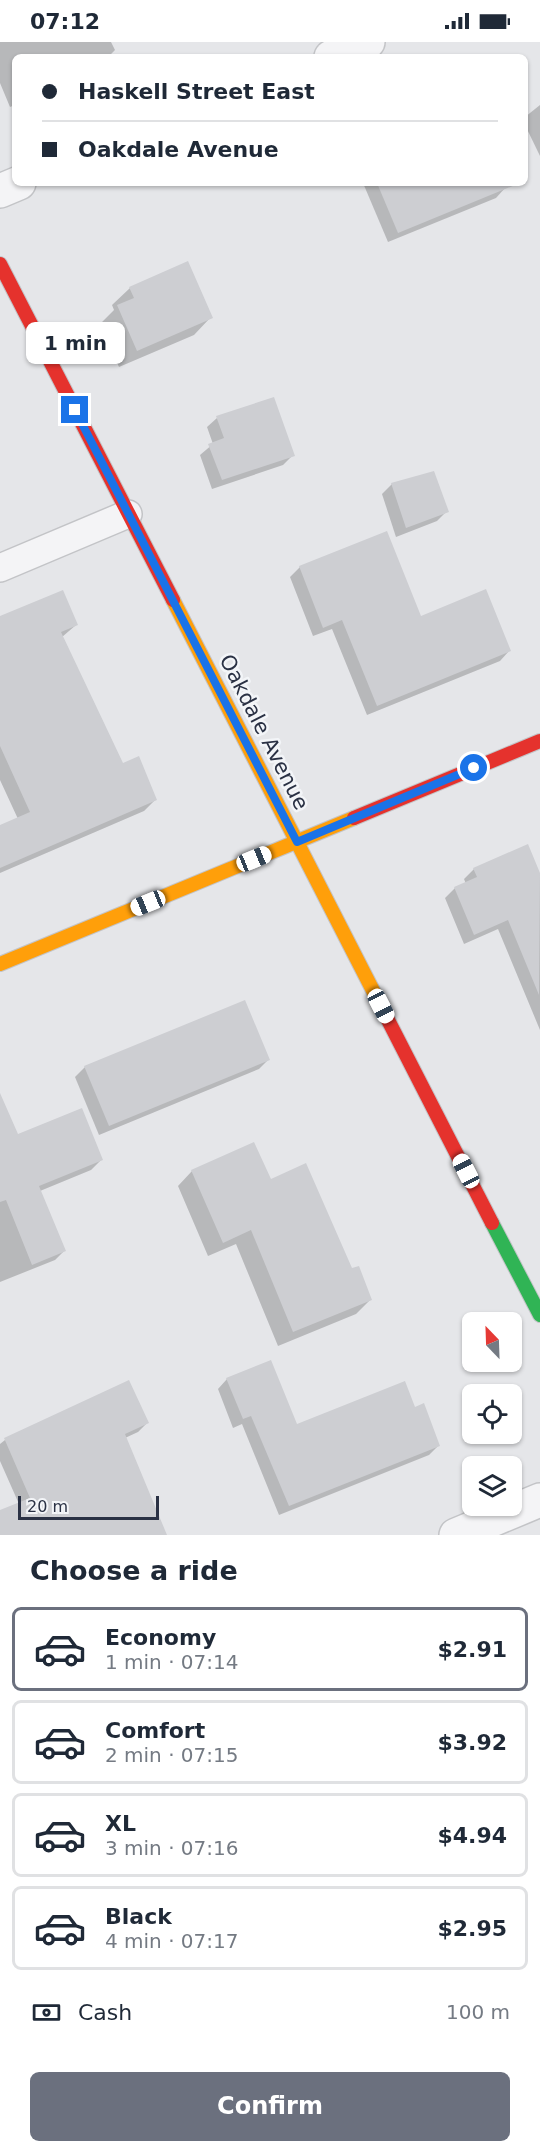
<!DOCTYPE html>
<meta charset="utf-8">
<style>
:root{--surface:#fff;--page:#f6f6f7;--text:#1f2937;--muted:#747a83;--line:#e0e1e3;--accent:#6b707e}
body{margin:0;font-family:"DejaVu Sans",sans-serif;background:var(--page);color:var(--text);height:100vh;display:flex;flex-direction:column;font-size:22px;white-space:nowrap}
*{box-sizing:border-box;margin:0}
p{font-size:20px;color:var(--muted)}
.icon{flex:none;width:33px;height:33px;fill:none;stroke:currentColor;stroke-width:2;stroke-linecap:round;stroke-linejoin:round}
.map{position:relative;height:1493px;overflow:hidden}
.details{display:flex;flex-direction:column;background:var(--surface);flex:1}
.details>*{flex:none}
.guide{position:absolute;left:12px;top:12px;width:516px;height:132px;border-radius:9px;box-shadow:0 2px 4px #0004;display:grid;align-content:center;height:132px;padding:0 30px;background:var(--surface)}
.needle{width:39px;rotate:337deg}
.fabs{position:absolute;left:462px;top:1270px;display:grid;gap:12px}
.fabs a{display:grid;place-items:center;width:60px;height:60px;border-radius:9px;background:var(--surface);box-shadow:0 2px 4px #0004;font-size:30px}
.scale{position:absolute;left:18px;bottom:15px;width:141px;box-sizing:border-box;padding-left:6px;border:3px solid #2a3144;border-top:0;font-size:16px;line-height:21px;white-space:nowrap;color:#2a3144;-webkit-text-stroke:4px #f3f5f8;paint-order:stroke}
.end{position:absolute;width:27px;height:27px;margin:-14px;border:8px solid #1a73e8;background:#fff;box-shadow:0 0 0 3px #fff}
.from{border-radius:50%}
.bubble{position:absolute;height:42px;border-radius:9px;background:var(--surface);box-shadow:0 2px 4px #0004;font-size:20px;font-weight:700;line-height:42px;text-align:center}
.car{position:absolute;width:18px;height:36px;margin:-18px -9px;border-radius:8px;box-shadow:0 0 4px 2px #0007;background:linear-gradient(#fff 24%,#345 0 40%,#fff 0 76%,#345 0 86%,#fff 0)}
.guide b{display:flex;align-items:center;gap:21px;height:57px;font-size:22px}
.guide b+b{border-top:2px solid var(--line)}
.guide i{width:15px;height:15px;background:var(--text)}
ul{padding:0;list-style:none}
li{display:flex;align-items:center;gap:18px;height:84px;margin:0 12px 9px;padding:0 18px;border:3px solid var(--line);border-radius:9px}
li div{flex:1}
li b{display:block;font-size:22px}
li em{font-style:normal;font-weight:700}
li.current{border-color:var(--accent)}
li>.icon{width:54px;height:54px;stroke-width:1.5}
h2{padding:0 30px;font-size:27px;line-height:72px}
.pay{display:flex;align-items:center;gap:15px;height:66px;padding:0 30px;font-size:22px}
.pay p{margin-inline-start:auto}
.action{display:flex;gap:12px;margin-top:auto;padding:12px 30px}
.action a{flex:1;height:69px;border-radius:9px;background:var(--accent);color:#fff;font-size:24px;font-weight:700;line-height:69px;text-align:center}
.status{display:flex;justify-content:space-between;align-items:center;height:42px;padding:0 30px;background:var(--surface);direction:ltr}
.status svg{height:16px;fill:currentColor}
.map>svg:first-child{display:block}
.shadow{fill:#0003}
.building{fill:#cdced2}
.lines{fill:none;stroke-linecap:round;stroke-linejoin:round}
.lane-casing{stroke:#c3c4c7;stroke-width:30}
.street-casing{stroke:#c3c4c7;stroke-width:36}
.fast-casing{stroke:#c3c4c7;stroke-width:16}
.slow-casing{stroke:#c3c4c7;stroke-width:16}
.jam-casing{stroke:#c3c4c7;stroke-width:16}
.lane{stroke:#f4f4f6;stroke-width:27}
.street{stroke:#f4f4f6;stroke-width:33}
.fast{stroke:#30b455;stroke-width:14}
.slow{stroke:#ff9f0a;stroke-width:14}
.jam{stroke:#e5322d;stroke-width:14}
.route{stroke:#1a73e8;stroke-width:8}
.labels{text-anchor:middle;stroke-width:5;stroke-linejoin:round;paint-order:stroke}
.street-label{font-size:21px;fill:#2a3144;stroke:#f3f5f8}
</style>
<div class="status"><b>07:12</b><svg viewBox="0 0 49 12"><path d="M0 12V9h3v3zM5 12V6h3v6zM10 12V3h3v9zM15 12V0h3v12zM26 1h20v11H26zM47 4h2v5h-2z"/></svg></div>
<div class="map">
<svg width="540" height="1493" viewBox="0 0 540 1493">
<rect width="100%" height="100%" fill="#e5e6e9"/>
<g class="shadow">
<path d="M0 0H111L115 8 108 15H15V63L10 65 0 41Z"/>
<path d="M540 63V114L525 83V75Z"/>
<path d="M363 141H503L505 146 496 156 388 200Z"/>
<path d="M130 246 211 275 194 293 119 325 100 282 114 268 112 263Z"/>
<path d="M217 376 293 413 283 423 212 447 200 413 213 402 207 385Z"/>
<path d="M392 442 447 469 437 479 396 495 382 452Z"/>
<path d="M300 525 420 576 509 609 500 619 367 673 332 587 313 594 290 535Z"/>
<path d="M0 576 76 583 62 595 122 723 155 758 144 769 0 831V784L18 777 0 738Z"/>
<path d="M527 804 540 835V988L498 887 464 902 445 856 455 846 466 842 464 837 474 827Z"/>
<path d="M268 1018 259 1027 99 1093 75 1035 85 1025Z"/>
<path d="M0 1101 101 1118 91 1128 40 1149 64 1209 55 1218 0 1240Z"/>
<path d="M192 1129 270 1139 351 1228 371 1257 356 1272 278 1304 236 1202 208 1214 178 1144Z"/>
<path d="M227 1337 296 1383 415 1367 439 1403 429 1413 279 1473 242 1382 233 1386 218 1347Z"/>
<path d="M148 1380 138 1390 125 1396 0 1493V1469L19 1462 0 1419V1402L5 1398Z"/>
</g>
<g class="building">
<path d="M377 141H520L398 191Z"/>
<path d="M188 219 213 276 137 309 117 263 134 256 129 245Z"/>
<path d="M274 355 295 414 222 438 208 402 224 396 216 374Z"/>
<path d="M434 429 449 470 406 486 391 441Z"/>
<path d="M387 489 421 574 486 547 511 609 377 664 342 578 323 586 299 524Z"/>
<path d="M63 548 78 583 61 590 123 721 139 714 157 758 0 826V783L30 770 0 704V574Z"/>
<path d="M528 802 540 831 539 953 508 878 474 893 454 845 477 835 473 826Z"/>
<path d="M245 958 270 1018 109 1084 84 1024Z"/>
<path d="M0 1051 18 1092 82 1066 103 1118 39 1144 66 1209 32 1223 6 1158 0 1160Z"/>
<path d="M254 1100 271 1137 306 1121 352 1226 359 1224 372 1258 293 1290 251 1188 223 1201 191 1128Z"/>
<path d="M271 1318 297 1382 405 1339 415 1365 424 1361 440 1404 289 1464 251 1374 243 1377 226 1336Z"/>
<path d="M129 1338 149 1381 125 1392 167 1493H0V1468L30 1456 4 1396Z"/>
</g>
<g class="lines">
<g class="lane-casing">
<path id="lane" d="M0 526 128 472"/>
</g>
<g class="street-casing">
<g id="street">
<path d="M331 15 368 0"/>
<path d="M0 149 19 141"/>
<path d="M456 1493 540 1458"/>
</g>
</g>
<g class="fast-casing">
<path id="fast" d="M492 1181 540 1273"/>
</g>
<g class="slow-casing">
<g id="slow">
<path d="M173 558 386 974"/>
<path d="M0 922 354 776"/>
</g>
</g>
<g class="jam-casing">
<g id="jam">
<path d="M0 222 173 558"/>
<path d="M354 776 540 699"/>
<path d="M386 974 492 1181"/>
</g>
</g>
<use href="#lane" class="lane"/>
<use href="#street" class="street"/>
<use href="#fast" class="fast"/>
<use href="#slow" class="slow"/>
<use href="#jam" class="jam"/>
</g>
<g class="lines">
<path class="route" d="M75 368 297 800 474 726"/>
</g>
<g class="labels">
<g class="street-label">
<text transform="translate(264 690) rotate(63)" y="7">Oakdale Avenue</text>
</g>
</g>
</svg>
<div class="fabs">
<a><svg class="needle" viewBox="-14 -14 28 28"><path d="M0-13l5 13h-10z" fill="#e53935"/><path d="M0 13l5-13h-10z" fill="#747a83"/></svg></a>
<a><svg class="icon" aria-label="locate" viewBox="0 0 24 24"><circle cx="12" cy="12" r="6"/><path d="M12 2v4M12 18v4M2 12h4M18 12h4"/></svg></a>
<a><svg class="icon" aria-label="layers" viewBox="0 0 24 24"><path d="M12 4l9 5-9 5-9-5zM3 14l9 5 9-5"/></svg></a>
</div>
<div class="scale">20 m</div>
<i class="end from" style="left:474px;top:726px"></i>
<i class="end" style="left:75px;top:368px"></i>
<div class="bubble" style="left:26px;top:280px;width:99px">1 min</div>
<i class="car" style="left:254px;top:817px;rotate:68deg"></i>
<i class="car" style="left:148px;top:861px;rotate:248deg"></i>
<i class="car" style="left:381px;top:964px;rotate:153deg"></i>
<i class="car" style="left:466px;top:1129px;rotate:333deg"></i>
<div class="guide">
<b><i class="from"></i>Haskell Street East</b>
<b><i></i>Oakdale Avenue</b>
</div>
</div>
<section class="details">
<h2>Choose a ride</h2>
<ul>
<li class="current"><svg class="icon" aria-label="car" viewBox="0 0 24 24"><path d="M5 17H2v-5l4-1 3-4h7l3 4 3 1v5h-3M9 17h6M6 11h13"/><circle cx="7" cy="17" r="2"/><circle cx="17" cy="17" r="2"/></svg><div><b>Economy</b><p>1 min · 07:14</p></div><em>$2.91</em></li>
<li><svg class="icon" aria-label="car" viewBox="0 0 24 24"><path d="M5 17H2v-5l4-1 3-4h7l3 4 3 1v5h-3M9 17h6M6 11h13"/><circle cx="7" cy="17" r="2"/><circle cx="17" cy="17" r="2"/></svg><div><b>Comfort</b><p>2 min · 07:15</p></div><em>$3.92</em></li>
<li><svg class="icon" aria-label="car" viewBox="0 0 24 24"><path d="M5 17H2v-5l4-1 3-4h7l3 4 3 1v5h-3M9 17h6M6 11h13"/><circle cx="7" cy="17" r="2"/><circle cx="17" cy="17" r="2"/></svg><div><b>XL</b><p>3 min · 07:16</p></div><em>$4.94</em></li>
<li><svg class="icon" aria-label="car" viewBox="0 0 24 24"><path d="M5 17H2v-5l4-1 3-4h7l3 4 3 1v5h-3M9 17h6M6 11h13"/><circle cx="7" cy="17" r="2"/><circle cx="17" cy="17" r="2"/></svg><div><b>Black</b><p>4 min · 07:17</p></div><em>$2.95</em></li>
</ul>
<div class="pay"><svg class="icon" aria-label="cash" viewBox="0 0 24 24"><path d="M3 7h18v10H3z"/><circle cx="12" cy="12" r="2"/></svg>Cash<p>100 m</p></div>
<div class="action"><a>Confirm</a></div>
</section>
